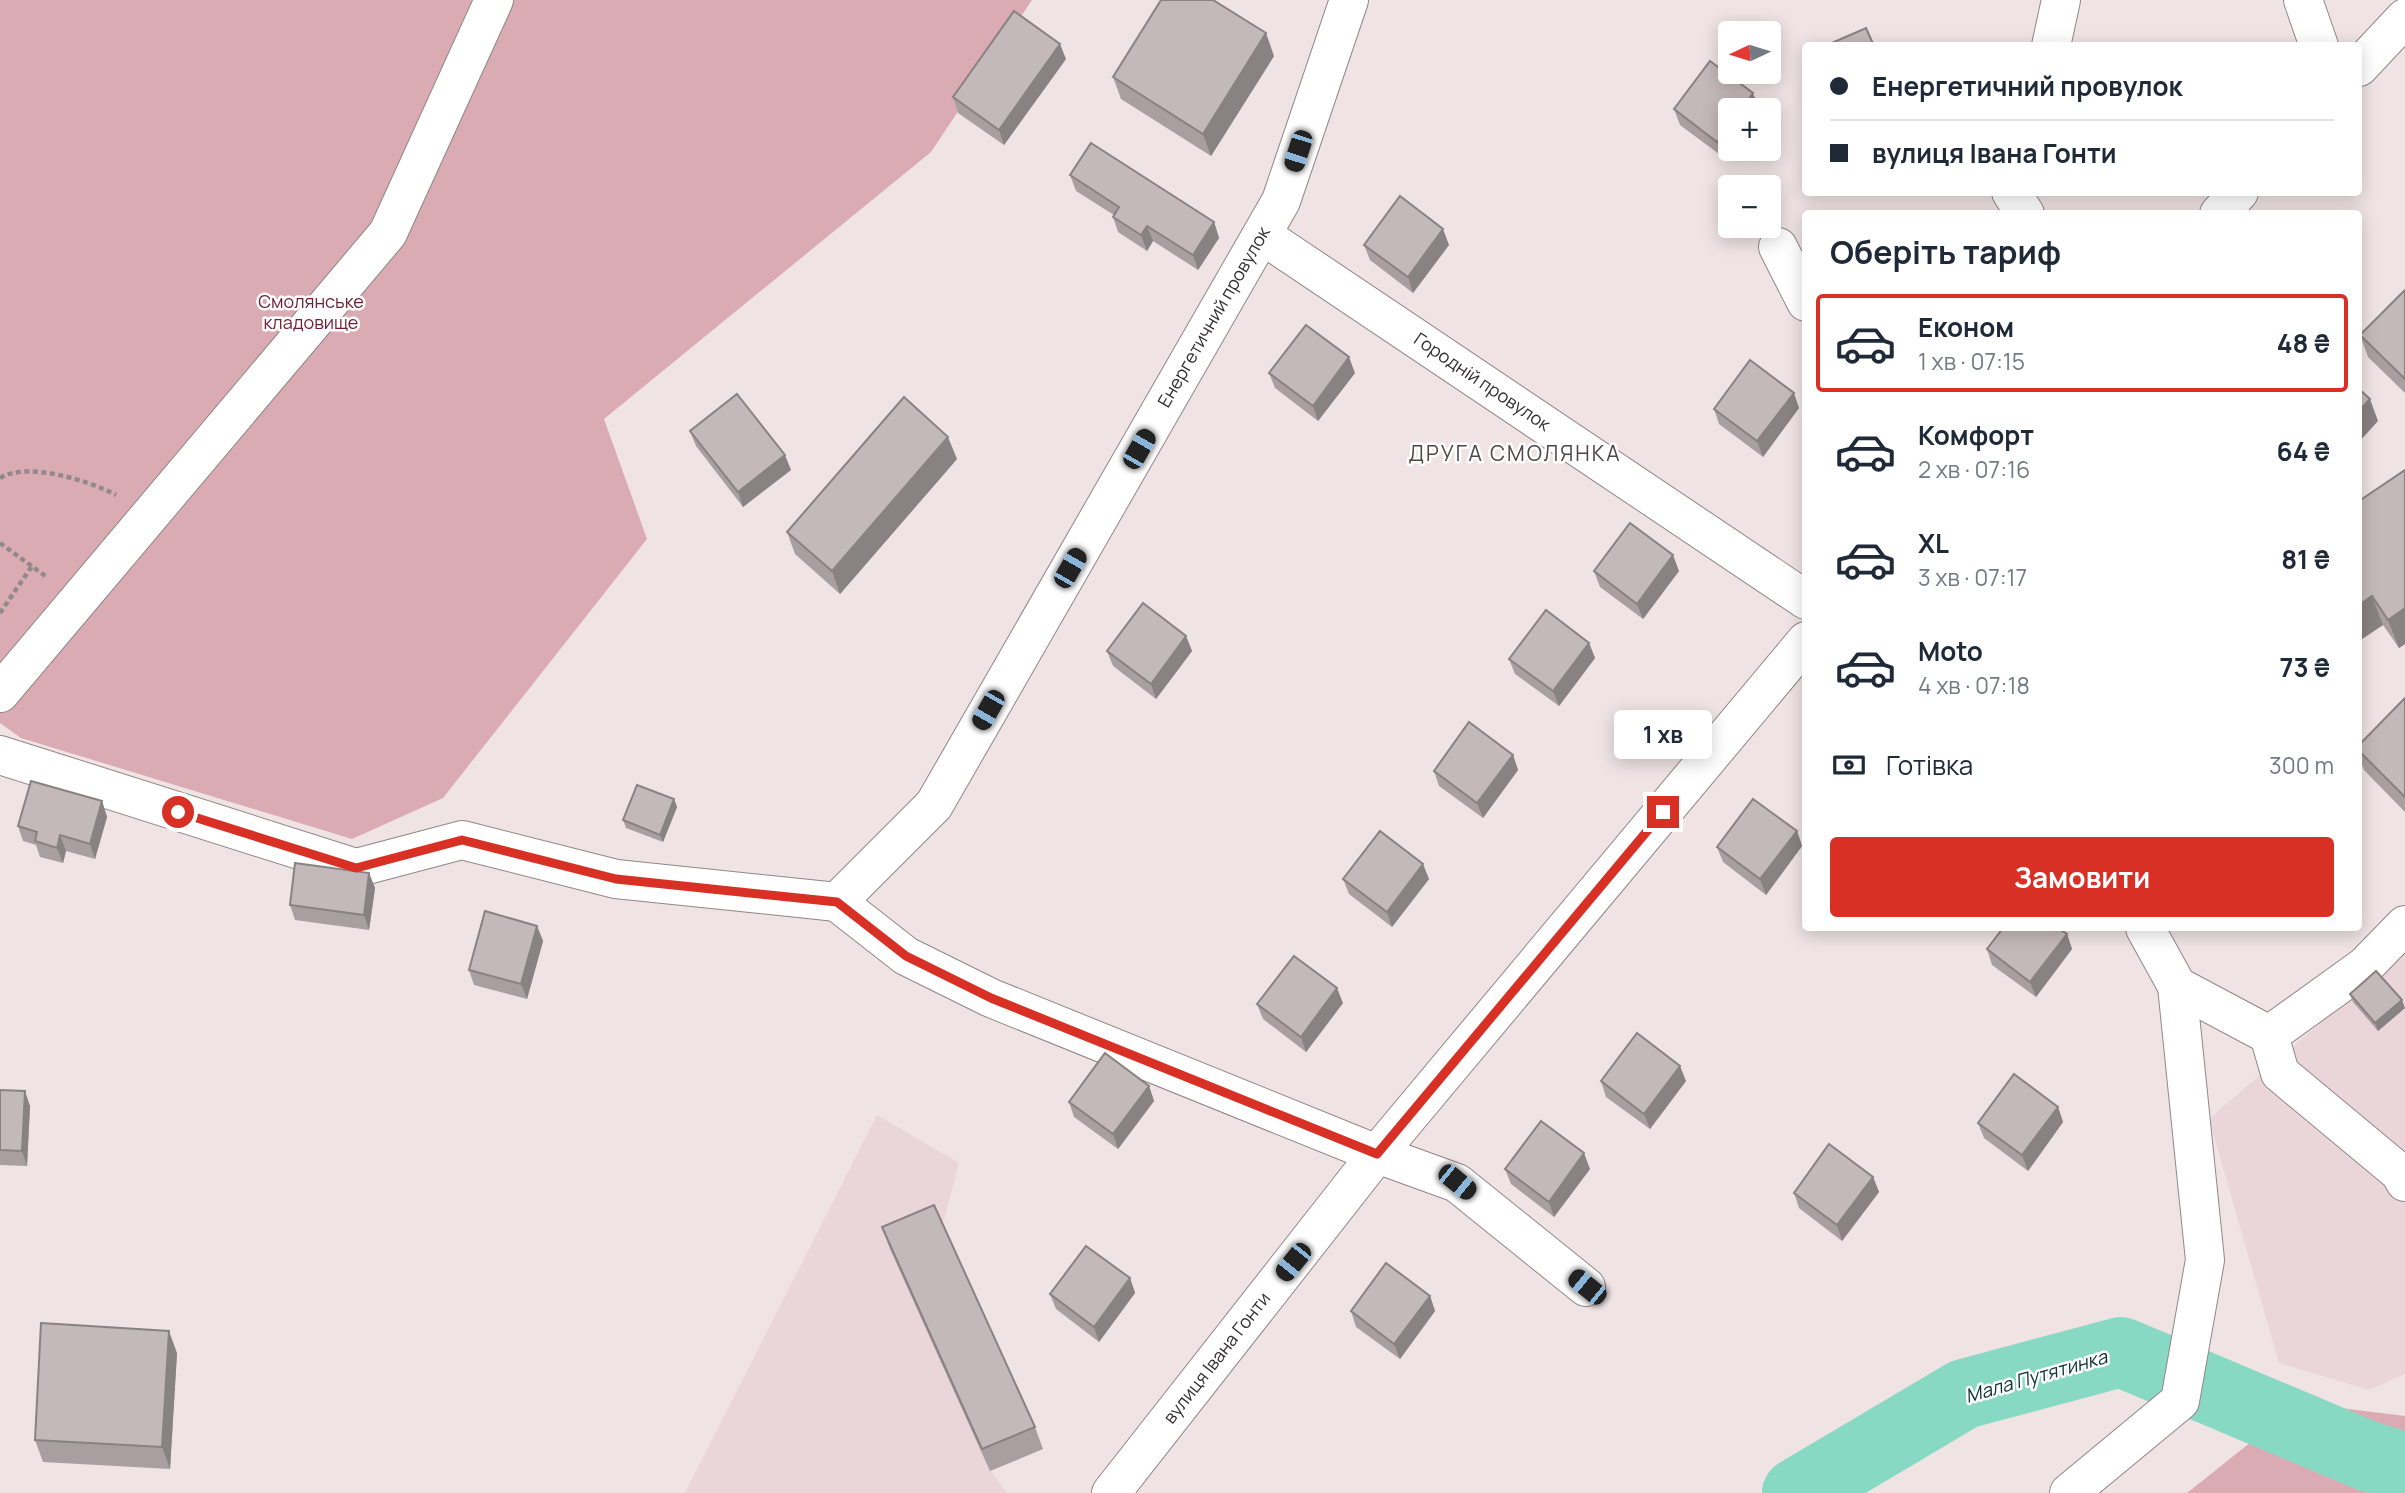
<!DOCTYPE html>
<html lang="uk">
<meta charset="utf-8">
<style>
:root{--surface:#fff;--page:#f2f2f3;--text:#1f2937;--muted:#747a83;--line:#e0e1e3;--accent:#d93025}
body{margin:0;font-family:Manrope,sans-serif;background:var(--page);color:var(--text);height:100vh;display:flex;flex-direction:column;font-size:26px;white-space:nowrap}
*{box-sizing:border-box;margin:0}
p{font-size:23px;color:var(--muted)}
.icon{flex:none;width:38px;height:38px;fill:none;stroke:currentColor;stroke-width:2;stroke-linecap:round;stroke-linejoin:round}
.map{position:relative;flex:1;overflow:hidden}
.drawer{position:absolute;left:1802px;top:210px;width:560px;height:721px;display:flex;flex-direction:column;background:var(--surface);border-radius:7px;box-shadow:0 4px 18px #0003}
.drawer>*{flex:none}
.banner{position:absolute;left:1802px;top:42px;width:560px;height:154px;border-radius:7px;box-shadow:0 4px 18px #0003;display:grid;align-content:center;height:154px;padding:0 28px;background:var(--surface)}
.needle{width:46px;rotate:266deg}
.controls{position:absolute;left:1718px;top:21px;display:grid;gap:14px}
.controls a{display:grid;place-items:center;width:63px;height:63px;border-radius:7px;background:var(--surface);box-shadow:0 4px 18px #0003;font-size:35px}
.end{position:absolute;width:32px;height:32px;margin:-16px;border:9px solid #d93025;background:#fff;box-shadow:0 0 0 4px #fff}
.from{border-radius:50%}
.bubble{position:absolute;height:49px;border-radius:7px;background:var(--surface);box-shadow:0 4px 18px #0003;font-size:23px;font-weight:700;line-height:49px;text-align:center}
.car{position:absolute;width:21px;height:42px;margin:-21px -10px;border-radius:9px;box-shadow:0 0 5px 2px #0007;background:linear-gradient(#222 24%,#8ab4d8 0 40%,#222 0 76%,#8ab4d8 0 86%,#222 0)}
.banner b{display:flex;align-items:center;gap:24px;height:66px;font-size:26px}
.banner b+b{border-top:2px solid var(--line)}
.banner i{width:18px;height:18px;background:var(--text)}
ul{padding:0;list-style:none}
li{display:flex;align-items:center;gap:21px;height:98px;margin:0 14px 10px;padding:0 14px;border:4px solid transparent;border-radius:7px}
li div{flex:1}
li b{display:block;font-size:26px}
li em{font-style:normal;font-weight:700}
li.on{border-color:var(--accent)}
li>.icon{width:63px;height:63px;stroke-width:1.5}
h2{padding:0 28px;font-size:32px;line-height:84px}
.pay{display:flex;align-items:center;gap:18px;height:77px;padding:0 28px;font-size:26px}
.pay p{margin-inline-start:auto}
.button{display:flex;gap:14px;margin-top:auto;padding:14px 28px}
.button a{flex:1;height:80px;border-radius:7px;background:var(--accent);color:#fff;font-size:28px;font-weight:700;line-height:80px;text-align:center}
.map>svg:first-child{display:block}
.built{fill:#ead6d9}
.green{fill:#dbabb3}
.lines{fill:none;stroke-linecap:round;stroke-linejoin:round}
.river{stroke:#87d9c3;stroke-width:70}
.minor-casing{stroke:#918688;stroke-width:40}
.path{stroke:#91898a;stroke-width:4.5;stroke-dasharray:5 3.5;stroke-linecap:butt}
.minor{stroke:#fff;stroke-width:38}
.wall{fill:#a99fa0}
.shaded-wall{fill:#898282}
.building{fill:#c4b9ba;stroke:#898282;stroke-width:2}
.route{stroke:#d93025;stroke-width:9}
.labels{text-anchor:middle;stroke-width:5;stroke-linejoin:round;paint-order:stroke}
.park-label{font-size:18px;fill:#701e36;stroke:#fff}
.street-label{font-size:18px;fill:#322e2f;stroke:#fff}
.water-label{font-size:19px;font-style:italic;fill:#0b322a;stroke:#fff}
.quarter-label{font-size:21px;letter-spacing:2px;fill:#4e4546;stroke:#fff}
</style>
<div class="map">
<svg width="2405" height="1493" viewBox="0 0 2405 1493">
<rect width="100%" height="100%" fill="#efe3e4"/>
<g class="built">
<path d="M2405 950V1374L2369 1390 2279 1363 2209 1119Z"/>
<path d="M877 1115 959 1163 942 1227 1043 1449 991 1471 1007 1493H685Z"/>
</g>
<g class="green">
<path d="M0 0H1032L931 152 604 419 647 539 443 798 352 839 21 738 0 723Z"/>
<path d="M2300 1403 2405 1416V1493H2187Z"/>
</g>
<g class="lines">
<path class="river" d="M1797 1493 1964 1394 2121 1352 2370 1457 2405 1467"/>
<g class="minor-casing">
<g id="minor">
<path d="M2303 0 2319 46"/>
<path d="M2051 46 2061 0"/>
<path d="M2359 67 2405 18"/>
<path d="M2011 192 2025 214"/>
<path d="M2219 214 2239 192"/>
<path d="M1262 235 1806 600"/>
<path d="M1778 247 1806 302"/>
<path d="M0 693 388 233 494 0"/>
<path d="M0 755 356 868 462 840 616 879 837 902"/>
<path d="M837 902 934 805 1281 201 1349 0"/>
<path d="M837 902 906 956 991 998 1377 1154 1457 1183 1586 1287"/>
<path d="M2145 928 2177 986 2269 1035 2365 966 2405 925"/>
<path d="M2269 1035 2280 1073 2400 1173 2405 1182"/>
<path d="M1111 1493 1377 1154 1806 641"/>
<path d="M2069 1493 2180 1401 2205 1260 2177 986"/>
</g>
</g>
<g class="path">
<path d="M0 478C27 461 90 481 116 495"/>
<path d="M0 543 48 578"/>
<path d="M0 613 32 566"/>
</g>
<use href="#minor" class="minor"/>
</g>
<g class="wall">
<path d="M1274 56 1211 156 1121 99 1113 77Z"/>
<path d="M1066 59 1004 145 958 113 953 97Z"/>
<path d="M1674 109H1759L1757 110H1731V147L1723 157 1680 125Z"/>
<path d="M1070 175 1214 222 1219 238 1198 270 1153 241 1147 251 1118 232 1113 217 1114 215 1076 191Z"/>
<path d="M1364 245H1449L1413 293 1370 260Z"/>
<path d="M2405 290V393L2368 357 2360 335Z"/>
<path d="M1269 373H1355L1318 421 1275 388Z"/>
<path d="M1799 408 1763 457 1719 424 1714 409Z"/>
<path d="M690 431 791 470 743 507 696 446Z"/>
<path d="M957 459 840 594 795 554 787 532Z"/>
<path d="M2405 470V644L2399 648 2383 625 2359 641V501Z"/>
<path d="M1594 571H1679L1643 619 1600 587Z"/>
<path d="M1186 636 1192 651 1156 699 1113 666 1107 651Z"/>
<path d="M1589 643 1595 658 1559 706 1515 674 1509 659Z"/>
<path d="M2405 698V812L2364 770 2359 757V745Z"/>
<path d="M1513 755 1518 770 1483 818 1439 786 1434 771Z"/>
<path d="M674 799 677 807 663 842 626 828 623 820Z"/>
<path d="M102 801 107 817 95 859 66 851 63 863 40 857 36 845 23 841 18 826Z"/>
<path d="M1797 831 1802 846 1766 895 1723 862 1717 847Z"/>
<path d="M369 873 375 888 369 930 295 920 290 905Z"/>
<path d="M1343 879H1429L1392 927 1349 894Z"/>
<path d="M537 926 543 941 527 999 474 985 469 970Z"/>
<path d="M2067 934 2072 949 2036 997 1992 965 1987 949Z"/>
<path d="M2350 994 2405 1008 2378 1031 2353 1002Z"/>
<path d="M1343 1003 1306 1052 1263 1019 1257 1004Z"/>
<path d="M1601 1081H1686L1650 1129 1606 1097Z"/>
<path d="M1149 1086 1154 1101 1118 1149 1074 1117 1069 1102Z"/>
<path d="M0 1090 30 1106 27 1166 0 1165Z"/>
<path d="M2058 1107 2063 1122 2028 1171 1984 1138 1978 1123Z"/>
<path d="M1505 1169H1590L1554 1217 1511 1184Z"/>
<path d="M1873 1177 1879 1192 1842 1241 1799 1208 1794 1193Z"/>
<path d="M882 1227 1035 1427 1043 1449 990 1471 890 1249Z"/>
<path d="M1130 1278 1135 1293 1099 1342 1056 1309 1050 1294Z"/>
<path d="M1430 1296 1435 1311 1400 1359 1356 1327 1351 1311Z"/>
<path d="M177 1353 170 1469 43 1462 35 1440Z"/>
</g>
<g class="shaded-wall">
<path d="M1266 33 1274 56 1211 156 1203 134Z"/>
<path d="M1060 44 1066 59 1004 145 999 130Z"/>
<path d="M1753 93 1759 109 1757 110H1741Z"/>
<path d="M1731 124V147L1723 157 1717 142Z"/>
<path d="M1214 222 1219 238 1198 270 1193 255Z"/>
<path d="M1147 226 1153 241 1147 251 1141 235Z"/>
<path d="M1443 229 1449 245 1413 293 1408 277Z"/>
<path d="M1349 357 1355 373 1318 421 1313 406Z"/>
<path d="M1794 393 1799 408 1763 457 1757 441Z"/>
<path d="M2370 399 2378 421 2359 442V411Z"/>
<path d="M948 437 957 459 840 594 832 571Z"/>
<path d="M785 455 791 470 743 507 738 492Z"/>
<path d="M1673 555 1679 571 1643 619 1637 604Z"/>
<path d="M2372 596 2383 625 2359 641V605Z"/>
<path d="M2405 608V644L2399 648 2388 620Z"/>
<path d="M1186 636 1192 651 1156 699 1151 684Z"/>
<path d="M1589 643 1595 658 1559 706 1553 691Z"/>
<path d="M1513 755 1518 770 1483 818 1477 803Z"/>
<path d="M674 799 677 807 663 842 660 835Z"/>
<path d="M102 801 107 817 95 859 90 844Z"/>
<path d="M1797 831 1802 846 1766 895 1760 879Z"/>
<path d="M60 835 66 851 63 863 57 848Z"/>
<path d="M1423 864 1429 879 1392 927 1387 912Z"/>
<path d="M369 873 375 888 369 930 364 915Z"/>
<path d="M537 926 543 941 527 999 521 984Z"/>
<path d="M2067 934 2072 949 2036 997 2030 982Z"/>
<path d="M1337 988 1343 1003 1306 1052 1301 1037Z"/>
<path d="M2402 1000 2405 1008 2378 1031 2375 1023Z"/>
<path d="M1680 1066 1686 1081 1650 1129 1644 1114Z"/>
<path d="M1149 1086 1154 1101 1118 1149 1113 1134Z"/>
<path d="M25 1091 30 1106 27 1166 22 1151Z"/>
<path d="M2058 1107 2063 1122 2028 1171 2022 1155Z"/>
<path d="M1584 1153 1590 1169 1554 1217 1549 1202Z"/>
<path d="M1873 1177 1879 1192 1842 1241 1837 1225Z"/>
<path d="M1130 1278 1135 1293 1099 1342 1094 1327Z"/>
<path d="M1430 1296 1435 1311 1400 1359 1394 1344Z"/>
<path d="M169 1331 177 1353 170 1469 162 1447Z"/>
</g>
<g class="building">
<path d="M1161 0H1213L1266 33 1203 134 1113 77Z"/>
<path d="M1014 11 1060 44 999 130 953 97Z"/>
<path d="M1866 28 1874 46H1825Z"/>
<path d="M1710 61 1753 93 1741 110H1731V124L1717 142 1674 109Z"/>
<path d="M1091 143 1214 222 1193 255 1147 226 1141 235 1113 217 1119 207 1070 175Z"/>
<path d="M1400 196 1443 229 1408 277 1364 245Z"/>
<path d="M2405 290V379L2360 335Z"/>
<path d="M1306 325 1349 357 1313 406 1269 373Z"/>
<path d="M1750 360 1794 393 1757 441 1714 409Z"/>
<path d="M2359 389 2370 399 2359 411Z"/>
<path d="M737 394 785 455 738 492 690 431Z"/>
<path d="M904 397 948 437 832 571 787 532Z"/>
<path d="M2405 470V608L2388 620 2372 596 2359 605V501Z"/>
<path d="M1630 523 1673 555 1637 604 1594 571Z"/>
<path d="M1143 603 1186 636 1151 684 1107 651Z"/>
<path d="M1546 610 1589 643 1553 691 1509 659Z"/>
<path d="M2405 698V797L2359 751V745Z"/>
<path d="M1469 722 1513 755 1477 803 1434 771Z"/>
<path d="M31 781 102 801 90 844 60 835 57 848 35 841 37 832 18 826Z"/>
<path d="M637 785 674 799 660 835 623 820Z"/>
<path d="M1753 799 1797 831 1760 879 1717 847Z"/>
<path d="M1380 831 1423 864 1387 912 1343 879Z"/>
<path d="M295 863 369 873 364 915 290 905Z"/>
<path d="M485 911 537 926 521 984 469 970Z"/>
<path d="M2003 928H2058L2067 934 2030 982 1987 949Z"/>
<path d="M1294 956 1337 988 1301 1037 1257 1004Z"/>
<path d="M2376 971 2402 1000 2375 1023 2350 994Z"/>
<path d="M1637 1033 1680 1066 1644 1114 1601 1081Z"/>
<path d="M1105 1053 1149 1086 1113 1134 1069 1102Z"/>
<path d="M2014 1074 2058 1107 2022 1155 1978 1123Z"/>
<path d="M0 1090 25 1091 22 1151 0 1150Z"/>
<path d="M1541 1121 1584 1153 1549 1202 1505 1169Z"/>
<path d="M1829 1144 1873 1177 1837 1225 1794 1193Z"/>
<path d="M934 1205 1035 1427 982 1449 882 1227Z"/>
<path d="M1086 1246 1130 1278 1094 1327 1050 1294Z"/>
<path d="M1386 1263 1430 1296 1394 1344 1351 1311Z"/>
<path d="M41 1323 169 1331 162 1447 35 1440Z"/>
</g>
<g class="lines">
<path class="route" d="M178 812 356 868 462 840 616 879 837 902 906 956 991 998 1377 1154 1663 812"/>
</g>
<g class="labels">
<g class="park-label">
<text x="311" y="308">Смолянське<tspan x="311" dy="21">кладовище</tspan></text>
</g>
<g class="street-label">
<text transform="translate(1214 317) rotate(-60)" y="6">Енергетичний провулок</text>
<text transform="translate(1482 382) rotate(34)" y="6">Городній провулок</text>
<text transform="translate(1217 1358) rotate(-52)" y="6">вулиця Івана Гонти</text>
</g>
<g class="water-label">
<text transform="translate(2036 1376) rotate(-16)" y="7">Мала Путятинка</text>
</g>
<g class="quarter-label">
<text x="1515" y="461">ДРУГА СМОЛЯНКА</text>
</g>
</g>
</svg>
<div class="controls">
<a><svg class="needle" viewBox="-14 -14 28 28"><path d="M0-13l5 13h-10z" fill="#e53935"/><path d="M0 13l5-13h-10z" fill="#747a83"/></svg></a>
<a>+</a>
<a>−</a>
</div>
<i class="end from" style="left:178px;top:812px"></i>
<i class="end" style="left:1663px;top:812px"></i>
<div class="bubble" style="left:1614px;top:710px;width:98px">1 хв</div>
<i class="car" style="left:1298px;top:151px;rotate:198deg"></i>
<i class="car" style="left:1139px;top:449px;rotate:30deg"></i>
<i class="car" style="left:1070px;top:568px;rotate:30deg"></i>
<i class="car" style="left:988px;top:710px;rotate:210deg"></i>
<i class="car" style="left:1457px;top:1182px;rotate:129deg"></i>
<i class="car" style="left:1293px;top:1262px;rotate:219deg"></i>
<i class="car" style="left:1587px;top:1287px;rotate:309deg"></i>
<div class="banner">
<b><i class="from"></i>Енергетичний провулок</b>
<b><i></i>вулиця Івана Гонти</b>
</div>
<section class="drawer">
<h2>Оберіть тариф</h2>
<ul>
<li class="on"><svg class="icon" aria-label="car" viewBox="0 0 24 24"><path d="M5 17H2v-5l4-1 3-4h7l3 4 3 1v5h-3M9 17h6M6 11h13"/><circle cx="7" cy="17" r="2"/><circle cx="17" cy="17" r="2"/></svg><div><b>Економ</b><p>1 хв · 07:15</p></div><em>48 ₴</em></li>
<li><svg class="icon" aria-label="car" viewBox="0 0 24 24"><path d="M5 17H2v-5l4-1 3-4h7l3 4 3 1v5h-3M9 17h6M6 11h13"/><circle cx="7" cy="17" r="2"/><circle cx="17" cy="17" r="2"/></svg><div><b>Комфорт</b><p>2 хв · 07:16</p></div><em>64 ₴</em></li>
<li><svg class="icon" aria-label="car" viewBox="0 0 24 24"><path d="M5 17H2v-5l4-1 3-4h7l3 4 3 1v5h-3M9 17h6M6 11h13"/><circle cx="7" cy="17" r="2"/><circle cx="17" cy="17" r="2"/></svg><div><b>XL</b><p>3 хв · 07:17</p></div><em>81 ₴</em></li>
<li><svg class="icon" aria-label="car" viewBox="0 0 24 24"><path d="M5 17H2v-5l4-1 3-4h7l3 4 3 1v5h-3M9 17h6M6 11h13"/><circle cx="7" cy="17" r="2"/><circle cx="17" cy="17" r="2"/></svg><div><b>Moto</b><p>4 хв · 07:18</p></div><em>73 ₴</em></li>
</ul>
<div class="pay"><svg class="icon" aria-label="cash" viewBox="0 0 24 24"><path d="M3 7h18v10H3z"/><circle cx="12" cy="12" r="2"/></svg>Готівка<p>300 m</p></div>
<div class="button"><a>Замовити</a></div>
</section>
</div>
